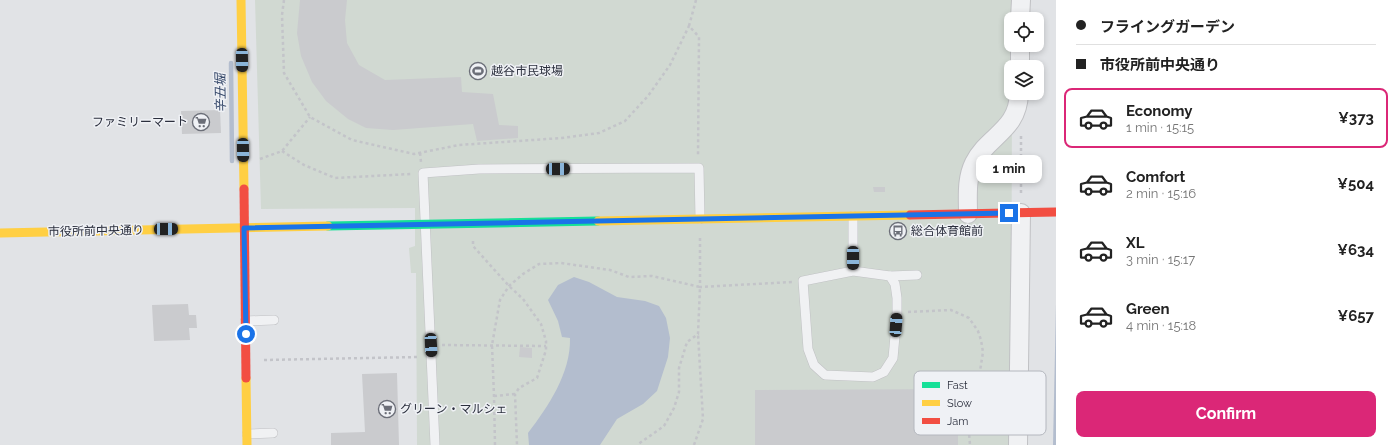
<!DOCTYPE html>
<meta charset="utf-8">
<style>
:root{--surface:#fff;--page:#f2f2f2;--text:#222;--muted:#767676;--line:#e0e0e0;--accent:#db2777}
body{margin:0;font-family:Raleway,"Noto Sans JP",sans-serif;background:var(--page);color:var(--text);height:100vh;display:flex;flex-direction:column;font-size:15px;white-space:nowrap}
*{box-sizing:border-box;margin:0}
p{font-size:13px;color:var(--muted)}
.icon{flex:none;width:22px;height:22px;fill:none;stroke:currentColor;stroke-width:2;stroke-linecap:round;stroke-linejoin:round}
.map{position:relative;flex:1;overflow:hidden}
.sheet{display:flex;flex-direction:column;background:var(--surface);width:340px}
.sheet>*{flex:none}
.top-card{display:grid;align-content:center;height:88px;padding:0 20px;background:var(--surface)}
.buttons{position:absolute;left:1004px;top:12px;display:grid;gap:8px}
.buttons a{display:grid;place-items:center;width:40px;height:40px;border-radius:8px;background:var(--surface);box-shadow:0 2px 6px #0003;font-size:20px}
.end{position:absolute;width:18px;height:18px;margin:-9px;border:5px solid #1a73e8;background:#fff;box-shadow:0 0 0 2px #fff}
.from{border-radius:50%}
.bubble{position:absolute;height:28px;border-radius:8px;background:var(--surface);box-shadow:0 2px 6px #0003;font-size:13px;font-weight:700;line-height:28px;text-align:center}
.car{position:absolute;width:12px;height:24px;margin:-12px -6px;border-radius:5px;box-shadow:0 0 3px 1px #0007;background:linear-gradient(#222 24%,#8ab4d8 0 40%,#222 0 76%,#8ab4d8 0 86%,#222 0)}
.top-card b{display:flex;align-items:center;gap:14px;height:38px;font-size:15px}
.top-card b+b{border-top:1px solid var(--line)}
.top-card i{width:10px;height:10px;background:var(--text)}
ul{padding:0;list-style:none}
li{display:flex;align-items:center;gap:12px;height:60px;margin:0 8px 6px;padding:0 12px;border:2px solid transparent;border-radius:8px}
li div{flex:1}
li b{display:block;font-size:15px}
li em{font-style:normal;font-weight:700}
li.on{border-color:var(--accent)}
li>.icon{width:36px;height:36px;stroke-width:1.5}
.cta{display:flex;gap:8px;margin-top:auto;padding:8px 20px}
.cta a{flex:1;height:46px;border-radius:8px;background:var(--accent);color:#fff;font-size:16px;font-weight:700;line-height:46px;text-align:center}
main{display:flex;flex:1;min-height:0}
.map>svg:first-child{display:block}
.green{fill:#d1d9d2}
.water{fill:#b3bdce}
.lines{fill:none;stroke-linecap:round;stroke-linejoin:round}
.stream{stroke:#b3bdce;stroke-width:4.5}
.building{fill:#cacbce}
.lane-casing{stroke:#c0c1c4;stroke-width:10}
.street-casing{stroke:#c0c1c4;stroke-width:20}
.path{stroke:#c3c4c9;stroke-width:2.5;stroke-dasharray:3 3;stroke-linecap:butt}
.lane{stroke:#f0f1f3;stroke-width:9}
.street{stroke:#f0f1f3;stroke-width:18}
.fast{stroke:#16e098;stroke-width:9}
.slow{stroke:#ffcf43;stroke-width:9}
.jam{stroke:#f24e42;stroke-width:9}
.route{stroke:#1a73e8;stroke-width:5}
.labels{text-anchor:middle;stroke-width:3;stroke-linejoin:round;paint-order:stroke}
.poi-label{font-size:12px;fill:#2b2f3d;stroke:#eff1f5;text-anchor:start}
.street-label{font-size:12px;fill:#2b2f3d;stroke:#eff1f5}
.water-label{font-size:13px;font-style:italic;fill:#394b6c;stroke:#eff1f5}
.key{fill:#eff1f5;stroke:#b4b7be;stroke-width:1}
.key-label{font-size:11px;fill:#2b2f3d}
</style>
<main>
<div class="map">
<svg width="1056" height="445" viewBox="0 0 1056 445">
<rect width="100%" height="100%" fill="#e1e3e6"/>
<path class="green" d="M255 0H1013V19H1011V93H1012L1011 445H417L416 273H411L409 248 415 246V208L261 209Z"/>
<g class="water">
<path d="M574 277 589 282 617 297 645 301 659 306 666 318 670 338 668 357 657 391 643 404 617 419 600 445H529L528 433C548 407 571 373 570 338L562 337 558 321 548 300 558 285Z"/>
<path d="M1056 304V445H1053Z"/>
</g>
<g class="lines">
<path class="stream" d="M231 63 232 161"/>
</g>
<g class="building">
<path d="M300 0H347L345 20 347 43 359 65 385 80 461 77 462 92 493 94 499 125 518 126V138L477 141 473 124 393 130 366 128 348 119 326 101 312 82 301 56 297 33Z"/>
<path d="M220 110 221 133 182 134 181 111Z"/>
<path d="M873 187H885V192H874Z"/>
<path d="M188 304 189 315H196L197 328H189L190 340 154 341 152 305Z"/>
<path d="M520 347 532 348V358L519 357Z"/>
<path d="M397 373 399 445H331V433L365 432 362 374Z"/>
<path d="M958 389V445H755V390Z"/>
</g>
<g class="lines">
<g class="lane-casing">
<g id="lane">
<path d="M853 271 803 281 808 349 814 365 825 375 873 377 884 372 893 358 897 314V298L895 284 890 276 853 271V216"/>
<path d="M890 276 917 275"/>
<path d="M245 321 274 320"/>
<path d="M247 434 273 433"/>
<path d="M435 445 423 173 479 169 699 168 700 219"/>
</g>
</g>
<g class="street-casing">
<g id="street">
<path d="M1020 19 1021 0"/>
<path d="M1020 67V45"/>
<path d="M968 214C968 197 966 179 974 163 988 135 1018 131 1019 93"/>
<path d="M1018 445 1021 213"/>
</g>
</g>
<g class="path">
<path d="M284 0 282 15 284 73 310 117 352 140 414 154 459 145 562 138 599 133 625 121 648 96 670 65 689 26"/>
<path d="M696 0 689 26 699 37 698 157"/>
<path d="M1021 136V195"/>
<path d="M282 151 304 165 335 178 411 174"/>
<path d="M420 153 421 162"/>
<path d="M260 159 282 151 310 117"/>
<path d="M700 238V287L792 282"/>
<path d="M473 241V246L509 286 523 299 541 324 546 341V350L537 378 519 388 515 394 517 445"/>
<path d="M908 312 951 310 969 318 978 331 981 340 983 352 978 384 967 407 970 445"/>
<path d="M442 345 546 346"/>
<path d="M264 360 419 357"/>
<path d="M494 396 515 394"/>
<path d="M495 445 494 396 492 345 500 300 509 286 523 274 539 264 561 263 610 270 629 277 652 276 700 287 698 334 687 342 679 368V392L674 408 664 426 637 445"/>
<path d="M694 445 703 419 698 334"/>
</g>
<use href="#lane" class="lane"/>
<use href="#street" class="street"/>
<path class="fast" d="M328 226 598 221"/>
<g class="slow">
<path d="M241 0 244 189"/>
<path d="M598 221 910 215"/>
<path d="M0 233 328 226"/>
<path d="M246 378 247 445"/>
</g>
<g class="jam">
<path d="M244 189 246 378"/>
<path d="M910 215 1056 212"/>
</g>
</g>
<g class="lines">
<path class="route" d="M246 334 244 228 1009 213"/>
</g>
<defs>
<g id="stadium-ring" transform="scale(0.9)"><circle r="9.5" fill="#eff1f5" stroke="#6b6e78" stroke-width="1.5"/><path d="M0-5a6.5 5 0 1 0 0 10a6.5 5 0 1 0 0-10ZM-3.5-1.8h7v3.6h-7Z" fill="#6b6e78"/></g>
<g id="supermarket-ring" transform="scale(0.9)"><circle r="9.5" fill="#eff1f5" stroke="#6b6e78" stroke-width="1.5"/><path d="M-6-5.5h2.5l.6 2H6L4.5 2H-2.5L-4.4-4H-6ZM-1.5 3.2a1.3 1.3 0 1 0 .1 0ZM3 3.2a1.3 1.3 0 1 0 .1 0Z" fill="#6b6e78"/></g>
<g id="bus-ring" transform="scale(0.9)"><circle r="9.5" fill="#eff1f5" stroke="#6b6e78" stroke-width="1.5"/><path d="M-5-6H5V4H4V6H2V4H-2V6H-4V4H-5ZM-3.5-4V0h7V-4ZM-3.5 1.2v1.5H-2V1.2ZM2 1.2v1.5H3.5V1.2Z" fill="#6b6e78"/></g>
</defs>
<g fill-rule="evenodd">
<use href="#stadium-ring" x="478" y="71"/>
<use href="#supermarket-ring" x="201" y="122"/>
<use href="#bus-ring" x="898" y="231"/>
<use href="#supermarket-ring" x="387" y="409"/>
</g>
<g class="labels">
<g class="poi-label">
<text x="491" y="75">越谷市民球場</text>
<text x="188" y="126" text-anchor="end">ファミリーマート</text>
<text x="911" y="235">総合体育館前</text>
<text x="400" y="413">グリーン・マルシェ</text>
</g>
<g class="street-label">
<text transform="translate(96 231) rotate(-1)" y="4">市役所前中央通り</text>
</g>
<g class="water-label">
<text transform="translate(220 93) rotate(-91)" y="5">辛丑堀</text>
</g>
</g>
<rect x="914" y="371" width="132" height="64" rx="6" class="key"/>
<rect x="922" y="382" width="18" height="6" fill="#16e098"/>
<rect x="922" y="400" width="18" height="6" fill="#ffcf43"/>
<rect x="922" y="418" width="18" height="6" fill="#f24e42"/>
<g class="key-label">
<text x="947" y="389">Fast</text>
<text x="947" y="407">Slow</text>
<text x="947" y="425">Jam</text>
</g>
</svg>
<div class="buttons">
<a><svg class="icon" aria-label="locate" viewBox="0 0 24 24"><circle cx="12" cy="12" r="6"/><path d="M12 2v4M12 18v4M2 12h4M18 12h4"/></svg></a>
<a><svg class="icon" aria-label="layers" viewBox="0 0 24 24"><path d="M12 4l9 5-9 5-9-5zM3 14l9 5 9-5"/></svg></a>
</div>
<i class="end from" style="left:246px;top:334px"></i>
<i class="end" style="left:1009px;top:213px"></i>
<div class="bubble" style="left:976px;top:155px;width:66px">1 min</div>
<i class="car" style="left:242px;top:60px;rotate:179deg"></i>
<i class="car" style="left:243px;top:150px;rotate:179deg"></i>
<i class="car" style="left:558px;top:169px;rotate:90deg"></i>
<i class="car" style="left:166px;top:229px;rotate:89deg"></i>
<i class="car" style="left:853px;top:258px;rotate:180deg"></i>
<i class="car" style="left:896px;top:325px;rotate:4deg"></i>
<i class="car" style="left:431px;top:345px;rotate:177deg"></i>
</div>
<section class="sheet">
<div class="top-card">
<b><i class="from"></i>フライングガーデン</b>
<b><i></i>市役所前中央通り</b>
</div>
<ul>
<li class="on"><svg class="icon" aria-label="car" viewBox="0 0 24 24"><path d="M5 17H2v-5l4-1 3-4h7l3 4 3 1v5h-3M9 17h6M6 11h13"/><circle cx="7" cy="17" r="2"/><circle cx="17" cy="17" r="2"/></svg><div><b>Economy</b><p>1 min · 15:15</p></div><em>¥373</em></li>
<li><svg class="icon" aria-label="car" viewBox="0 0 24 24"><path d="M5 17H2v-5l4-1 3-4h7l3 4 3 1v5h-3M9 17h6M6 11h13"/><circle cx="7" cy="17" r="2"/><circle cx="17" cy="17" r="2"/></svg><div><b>Comfort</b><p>2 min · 15:16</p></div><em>¥504</em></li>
<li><svg class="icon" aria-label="car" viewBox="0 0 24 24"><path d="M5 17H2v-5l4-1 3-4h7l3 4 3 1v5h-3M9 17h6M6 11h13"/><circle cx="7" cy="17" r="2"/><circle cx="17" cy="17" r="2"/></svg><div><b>XL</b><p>3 min · 15:17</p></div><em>¥634</em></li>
<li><svg class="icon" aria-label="car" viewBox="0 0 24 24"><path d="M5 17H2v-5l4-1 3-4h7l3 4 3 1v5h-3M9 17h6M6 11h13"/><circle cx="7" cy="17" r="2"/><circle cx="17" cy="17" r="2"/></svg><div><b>Green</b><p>4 min · 15:18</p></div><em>¥657</em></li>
</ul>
<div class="cta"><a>Confirm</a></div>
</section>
</main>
